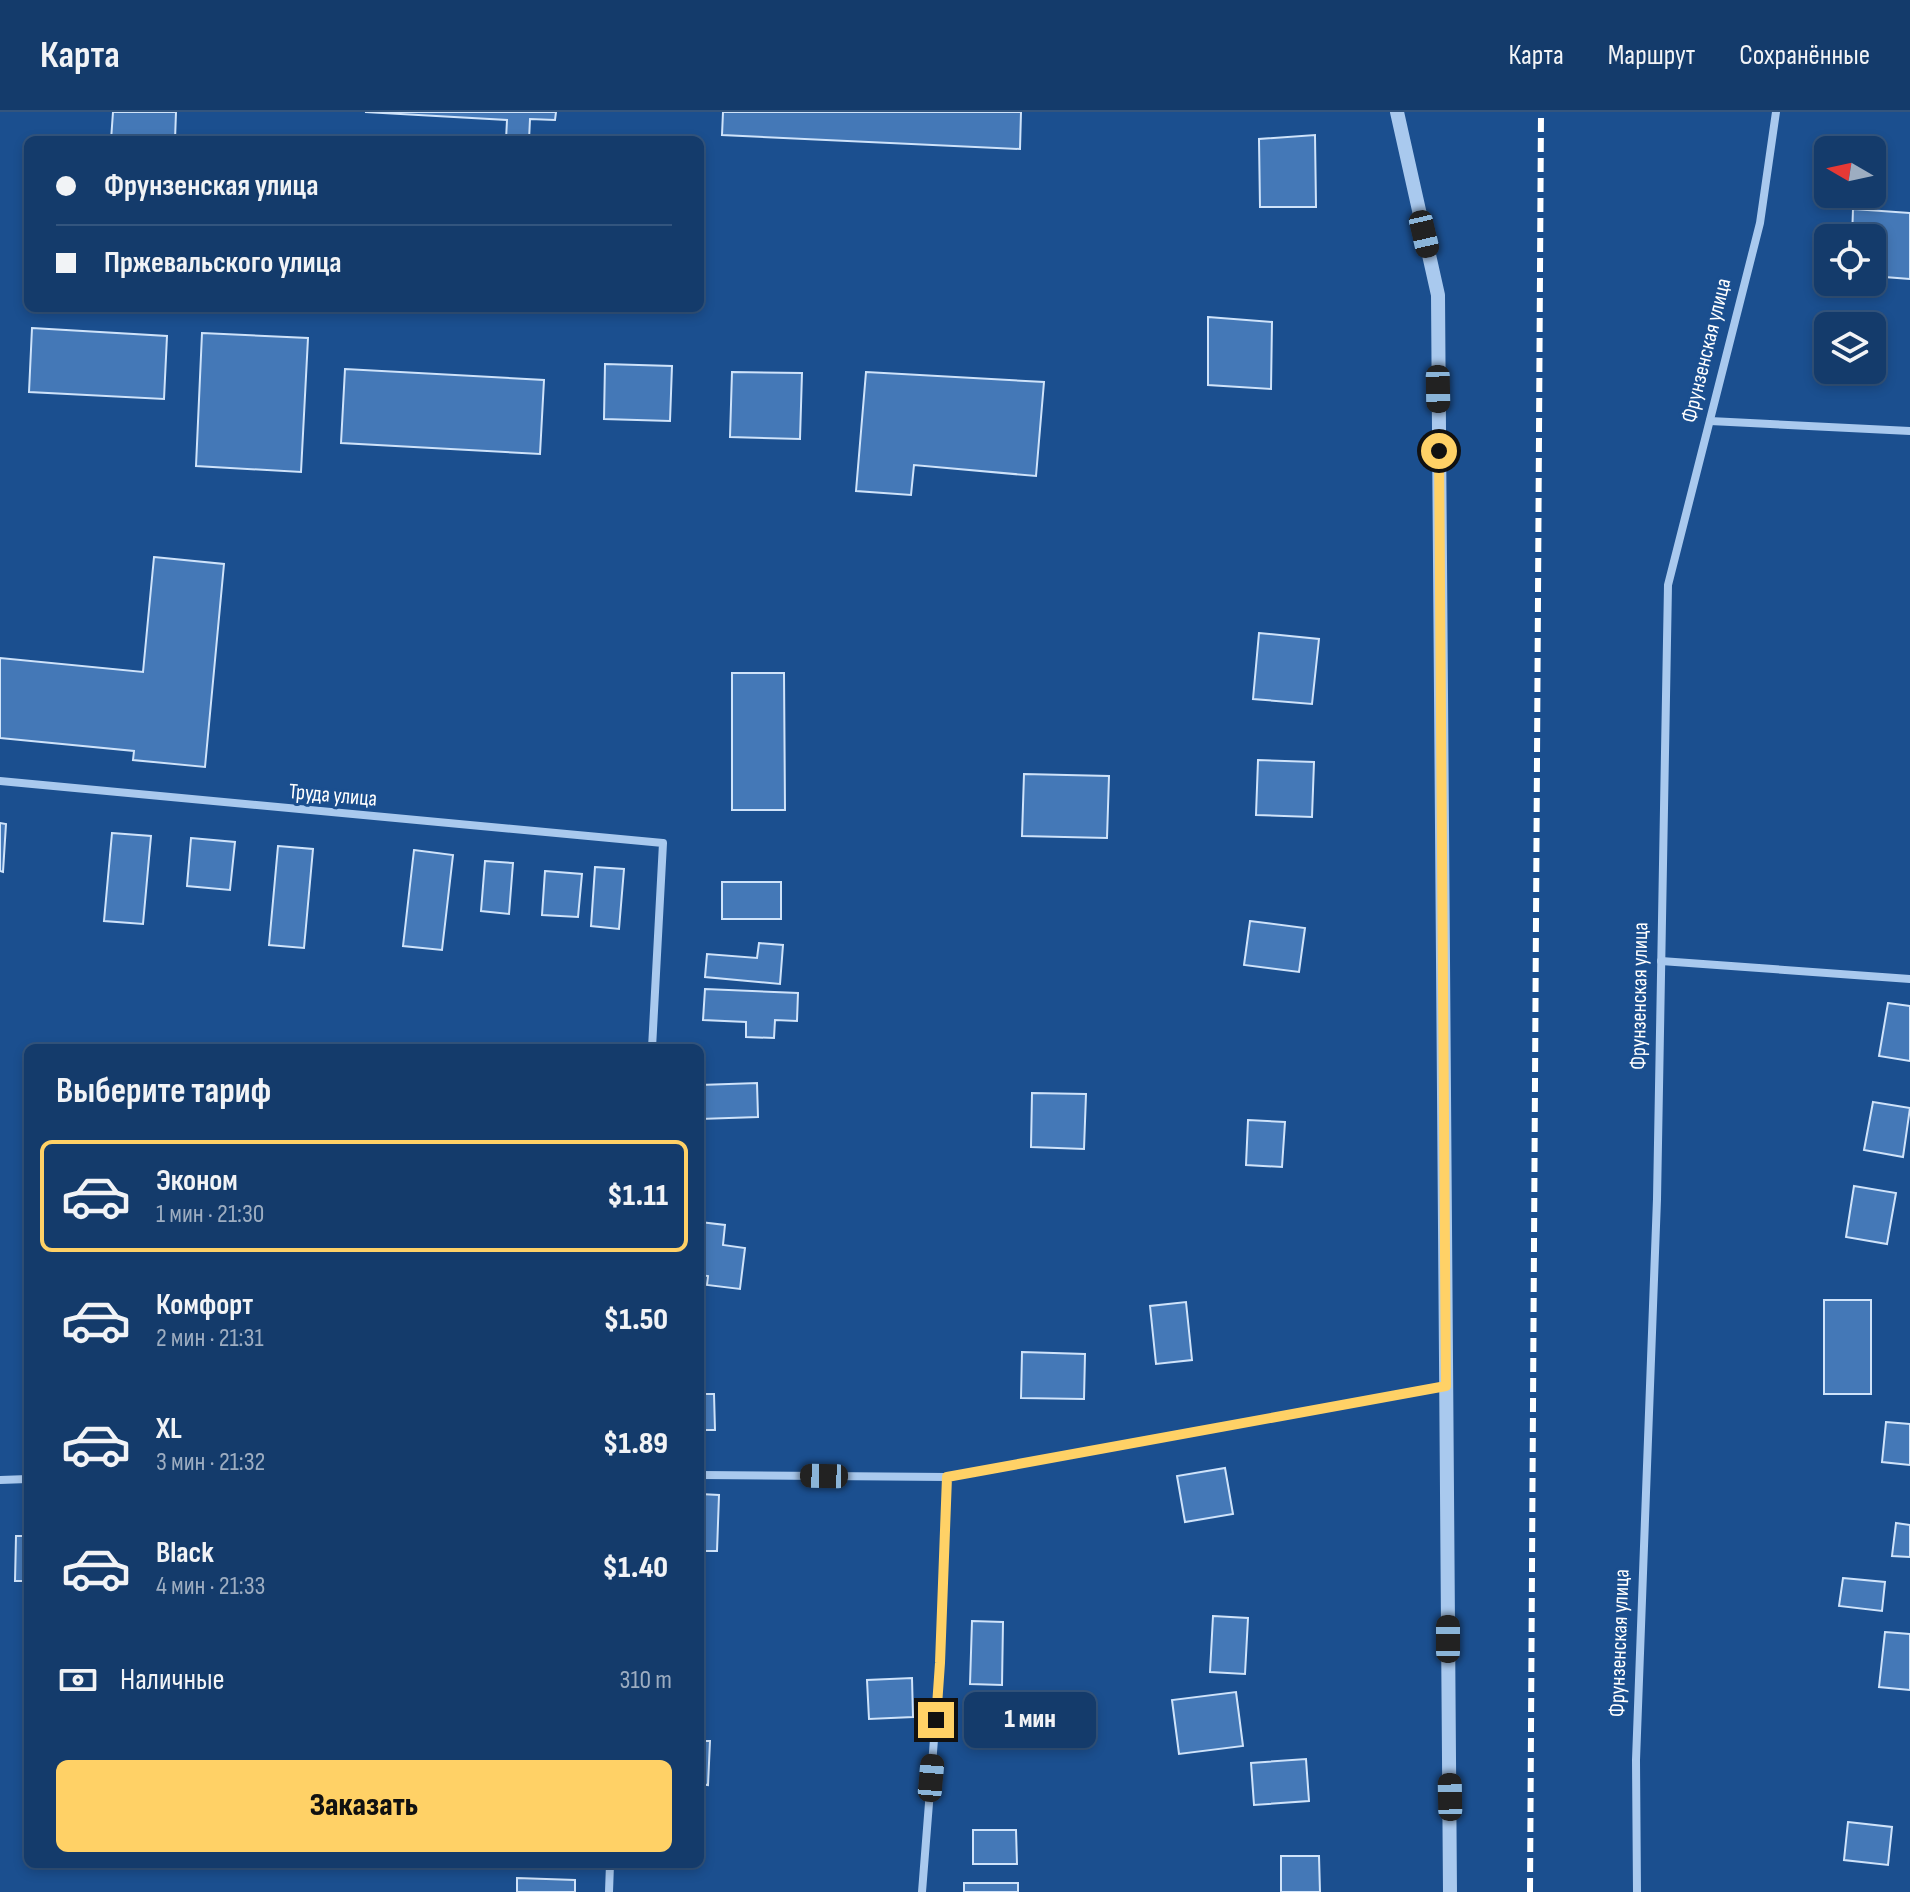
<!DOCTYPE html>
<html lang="ru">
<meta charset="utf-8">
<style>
:root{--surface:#143b6b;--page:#214673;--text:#f1f3f6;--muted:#9dadc1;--line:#33557e;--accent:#ffd166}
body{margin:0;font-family:"Sofia Sans Condensed",sans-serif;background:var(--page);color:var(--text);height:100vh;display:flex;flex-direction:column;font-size:30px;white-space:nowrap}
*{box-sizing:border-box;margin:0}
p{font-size:26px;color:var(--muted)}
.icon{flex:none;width:44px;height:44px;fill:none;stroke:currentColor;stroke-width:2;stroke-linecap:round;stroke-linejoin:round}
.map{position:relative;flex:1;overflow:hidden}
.details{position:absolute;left:24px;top:932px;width:680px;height:824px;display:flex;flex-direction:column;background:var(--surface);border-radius:12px;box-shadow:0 4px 12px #0003,0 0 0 2px var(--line)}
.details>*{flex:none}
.top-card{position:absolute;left:24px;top:24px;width:680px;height:176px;border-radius:12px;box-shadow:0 4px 12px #0003,0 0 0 2px var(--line);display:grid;align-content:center;height:176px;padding:0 32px;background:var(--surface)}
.needle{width:52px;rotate:279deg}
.controls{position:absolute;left:1814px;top:24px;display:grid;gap:16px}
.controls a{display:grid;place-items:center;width:72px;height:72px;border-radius:12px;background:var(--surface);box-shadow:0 4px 12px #0003,0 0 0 2px var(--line);font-size:40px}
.end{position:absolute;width:36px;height:36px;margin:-18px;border:10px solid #ffd166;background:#111;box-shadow:0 0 0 4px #111}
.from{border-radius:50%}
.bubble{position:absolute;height:56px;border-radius:12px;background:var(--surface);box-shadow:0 4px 12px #0003,0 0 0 2px var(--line);font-size:26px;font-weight:800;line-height:56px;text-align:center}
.car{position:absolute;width:24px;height:48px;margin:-24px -12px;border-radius:10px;box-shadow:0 0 6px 2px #0007;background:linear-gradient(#222 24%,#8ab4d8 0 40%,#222 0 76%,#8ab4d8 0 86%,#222 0)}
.top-card b{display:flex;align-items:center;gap:28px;height:76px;font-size:30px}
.top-card b+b{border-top:2px solid var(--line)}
.top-card i{width:20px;height:20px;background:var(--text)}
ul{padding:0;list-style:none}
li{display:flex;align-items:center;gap:24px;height:112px;margin:0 16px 12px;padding:0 16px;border:4px solid transparent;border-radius:12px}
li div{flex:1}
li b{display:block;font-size:30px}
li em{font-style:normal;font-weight:800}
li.active{border-color:var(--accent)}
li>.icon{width:72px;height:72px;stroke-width:1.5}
h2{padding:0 32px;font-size:36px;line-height:96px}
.pay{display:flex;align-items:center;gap:20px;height:88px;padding:0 32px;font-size:30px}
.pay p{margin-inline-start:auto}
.primary-button{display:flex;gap:16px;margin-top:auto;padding:16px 32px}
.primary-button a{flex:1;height:92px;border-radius:12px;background:var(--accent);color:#111;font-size:32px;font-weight:800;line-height:92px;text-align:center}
header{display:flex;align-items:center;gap:48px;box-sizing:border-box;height:112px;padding:0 40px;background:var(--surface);border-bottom:2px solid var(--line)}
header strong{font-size:38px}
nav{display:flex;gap:44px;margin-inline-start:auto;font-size:28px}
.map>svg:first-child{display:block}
.building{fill:#4478b7;stroke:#cfe3fa;stroke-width:2}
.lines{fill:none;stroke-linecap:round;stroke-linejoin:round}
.minor{stroke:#a9c9ee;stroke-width:8}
.tertiary{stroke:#a9c9ee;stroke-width:14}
.rail{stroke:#fff;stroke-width:6;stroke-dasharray:14 6;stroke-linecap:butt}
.route{stroke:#ffd166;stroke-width:10}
.labels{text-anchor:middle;stroke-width:6;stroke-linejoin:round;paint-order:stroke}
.street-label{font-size:22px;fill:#fff;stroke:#1b4f8f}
</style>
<header>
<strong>Карта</strong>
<nav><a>Карта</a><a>Маршрут</a><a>Сохранённые</a></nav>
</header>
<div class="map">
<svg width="1910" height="1780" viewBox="0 0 1910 1780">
<rect width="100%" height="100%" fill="#1b4f8f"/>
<g class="building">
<path d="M113 0H176L175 28H111Z"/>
<path d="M365 0H556L555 8 530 7 529 28H506L507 8Z"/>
<path d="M723 0H1021L1020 37 722 23Z"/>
<path d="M1315 23 1316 95H1260L1259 27Z"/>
<path d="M1853 97 1910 101V167L1872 164V126H1852Z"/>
<path d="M1208 205 1272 210 1271 277 1208 273Z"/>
<path d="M32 216 167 224 164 287 29 280Z"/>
<path d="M202 221 308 226 301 360 196 354Z"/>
<path d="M605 252 672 254 670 309 604 307Z"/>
<path d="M345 257 544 268 540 342 341 331Z"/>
<path d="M732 260 802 261 800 327 730 325Z"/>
<path d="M866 260 1044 270 1036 364 914 353 911 383 856 379Z"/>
<path d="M154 445 224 452 205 655 133 648 134 639 0 626V546L143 560Z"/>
<path d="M1259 521 1319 527 1312 592 1253 587Z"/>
<path d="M732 561H784L785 698H732Z"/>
<path d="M1258 648 1314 650 1312 705 1256 703Z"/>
<path d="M1024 662 1109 664 1107 726 1022 724Z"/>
<path d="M0 711 6 712 3 760 0 759Z"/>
<path d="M112 721 151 724 143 812 104 809Z"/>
<path d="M191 726 235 730 230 778 187 774Z"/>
<path d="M278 734 313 737 304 836 269 833Z"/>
<path d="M414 738 453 743 442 838 403 834Z"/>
<path d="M485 749 513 751 509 802 481 799Z"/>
<path d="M595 755 624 757 619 817 591 814Z"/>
<path d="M545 759 582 762 578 805 542 803Z"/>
<rect x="722" y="770" width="59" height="37"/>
<path d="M1250 809 1305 816 1299 860 1244 853Z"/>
<path d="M759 831 783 833 780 872 705 865 707 842 757 846Z"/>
<path d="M705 877 798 881 797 909 775 908 774 926 746 925V910L703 908Z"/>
<path d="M1888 891 1910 894V949L1879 944Z"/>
<path d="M757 971 758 1005 700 1007V973Z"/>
<path d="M1032 981 1086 982 1084 1037 1031 1035Z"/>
<path d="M1873 990 1910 996 1903 1045 1864 1038Z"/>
<path d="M1248 1008 1285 1010 1282 1055 1246 1053Z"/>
<path d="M1854 1074 1896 1081 1887 1132 1846 1125Z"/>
<path d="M700 1110 725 1113 723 1133 745 1136 740 1177 707 1173 708 1164 700 1163Z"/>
<rect x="1824" y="1188" width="47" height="94"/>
<path d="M1186 1190 1192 1248 1156 1252 1150 1194Z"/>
<path d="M1022 1240 1085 1242 1084 1287 1021 1286Z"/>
<path d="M28 1272V1332H25Z"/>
<path d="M700 1282H714L715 1318H700Z"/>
<path d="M1886 1310 1910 1312V1353L1882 1350Z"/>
<path d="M1225 1356 1233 1402 1185 1410 1177 1364Z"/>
<path d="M700 1382 719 1383 717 1439H700Z"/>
<path d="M1896 1411 1910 1413V1445L1892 1444Z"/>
<path d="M16 1424H28V1469H15Z"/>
<path d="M1843 1466 1885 1470 1882 1499 1839 1494Z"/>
<path d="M1213 1504 1248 1506 1245 1562 1210 1560Z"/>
<path d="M972 1509 1003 1510 1002 1573 970 1572Z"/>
<path d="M1885 1520 1910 1522V1578L1879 1575Z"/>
<path d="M912 1566 913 1605 869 1607 867 1568Z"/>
<path d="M1236 1580 1243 1634 1179 1642 1172 1588Z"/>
<path d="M700 1629H710L708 1673 700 1672Z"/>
<path d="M1306 1647 1309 1689 1254 1693 1251 1651Z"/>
<path d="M1848 1710 1892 1715 1888 1753 1844 1748Z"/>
<path d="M973 1718H1016L1017 1752H973Z"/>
<path d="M1281 1744H1319L1320 1780H1281Z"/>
<path d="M517 1766 575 1768V1780H517Z"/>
<rect x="964" y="1771" width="54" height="9"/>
</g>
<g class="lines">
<g class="minor">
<path d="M1710 309 1910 319"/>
<path d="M0 669 663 731 652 936"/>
<path d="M1661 849 1910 867"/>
<path d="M700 1363 947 1365 1446 1274"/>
<path d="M0 1368 28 1367"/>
<path d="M609 1780 610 1752"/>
<path d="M922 1780 940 1551 947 1365"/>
<path d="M1637 1780 1636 1648 1657 1087 1668 473 1760 111 1776 0"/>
</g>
<path class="tertiary" d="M1397 0 1438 183 1450 1780"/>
<path class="rail" d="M1530 1780 1541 0"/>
</g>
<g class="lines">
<path class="route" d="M936 1608 940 1551 947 1365 1446 1274 1439 339"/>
</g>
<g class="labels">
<g class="street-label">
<text transform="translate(1705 238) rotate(-76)" y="8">Фрунзенская улица</text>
<text transform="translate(333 682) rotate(5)" y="8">Труда улица</text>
<text transform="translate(1638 884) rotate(-89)" y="8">Фрунзенская улица</text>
<text transform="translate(1618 1531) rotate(-88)" y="8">Фрунзенская улица</text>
</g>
</g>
</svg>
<div class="controls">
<a><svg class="needle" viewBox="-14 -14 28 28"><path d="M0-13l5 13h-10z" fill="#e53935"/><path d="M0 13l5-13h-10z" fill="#9dadc1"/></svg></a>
<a><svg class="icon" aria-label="locate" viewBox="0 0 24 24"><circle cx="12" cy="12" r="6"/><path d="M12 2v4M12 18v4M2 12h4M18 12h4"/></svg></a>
<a><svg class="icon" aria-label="layers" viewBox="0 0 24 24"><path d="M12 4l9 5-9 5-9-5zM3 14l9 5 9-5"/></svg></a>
</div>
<i class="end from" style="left:1439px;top:339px"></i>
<i class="end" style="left:936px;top:1608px"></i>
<div class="bubble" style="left:964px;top:1580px;width:132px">1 мин</div>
<i class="car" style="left:1424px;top:122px;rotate:167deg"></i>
<i class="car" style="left:1438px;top:277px;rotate:179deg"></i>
<i class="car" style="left:824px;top:1364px;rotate:271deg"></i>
<i class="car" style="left:1448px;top:1527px;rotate:0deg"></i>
<i class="car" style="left:931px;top:1666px;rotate:5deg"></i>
<i class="car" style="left:1450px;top:1685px;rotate:359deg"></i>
<div class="top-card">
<b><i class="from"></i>Фрунзенская улица</b>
<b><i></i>Пржевальского улица</b>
</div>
<section class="details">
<h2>Выберите тариф</h2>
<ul>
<li class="active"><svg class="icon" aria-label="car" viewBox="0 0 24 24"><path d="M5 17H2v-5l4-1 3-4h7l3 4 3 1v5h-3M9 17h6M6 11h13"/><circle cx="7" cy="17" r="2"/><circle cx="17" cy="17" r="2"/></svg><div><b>Эконом</b><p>1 мин · 21:30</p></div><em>$1.11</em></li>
<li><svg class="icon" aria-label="car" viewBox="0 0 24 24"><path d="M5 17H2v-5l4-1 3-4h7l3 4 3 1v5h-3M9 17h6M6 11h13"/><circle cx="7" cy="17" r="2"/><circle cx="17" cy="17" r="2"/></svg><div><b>Комфорт</b><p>2 мин · 21:31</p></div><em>$1.50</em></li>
<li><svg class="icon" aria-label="car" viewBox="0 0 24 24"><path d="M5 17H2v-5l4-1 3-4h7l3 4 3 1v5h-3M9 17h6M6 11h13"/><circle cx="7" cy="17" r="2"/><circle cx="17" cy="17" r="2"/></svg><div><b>XL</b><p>3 мин · 21:32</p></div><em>$1.89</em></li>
<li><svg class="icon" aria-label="car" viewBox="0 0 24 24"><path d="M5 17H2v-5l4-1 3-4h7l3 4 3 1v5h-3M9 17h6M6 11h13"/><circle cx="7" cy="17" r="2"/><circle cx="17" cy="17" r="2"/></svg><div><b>Black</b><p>4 мин · 21:33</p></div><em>$1.40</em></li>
</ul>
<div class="pay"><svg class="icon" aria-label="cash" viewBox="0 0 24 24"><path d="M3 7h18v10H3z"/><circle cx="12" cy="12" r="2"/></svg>Наличные<p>310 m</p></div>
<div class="primary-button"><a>Заказать</a></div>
</section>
</div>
